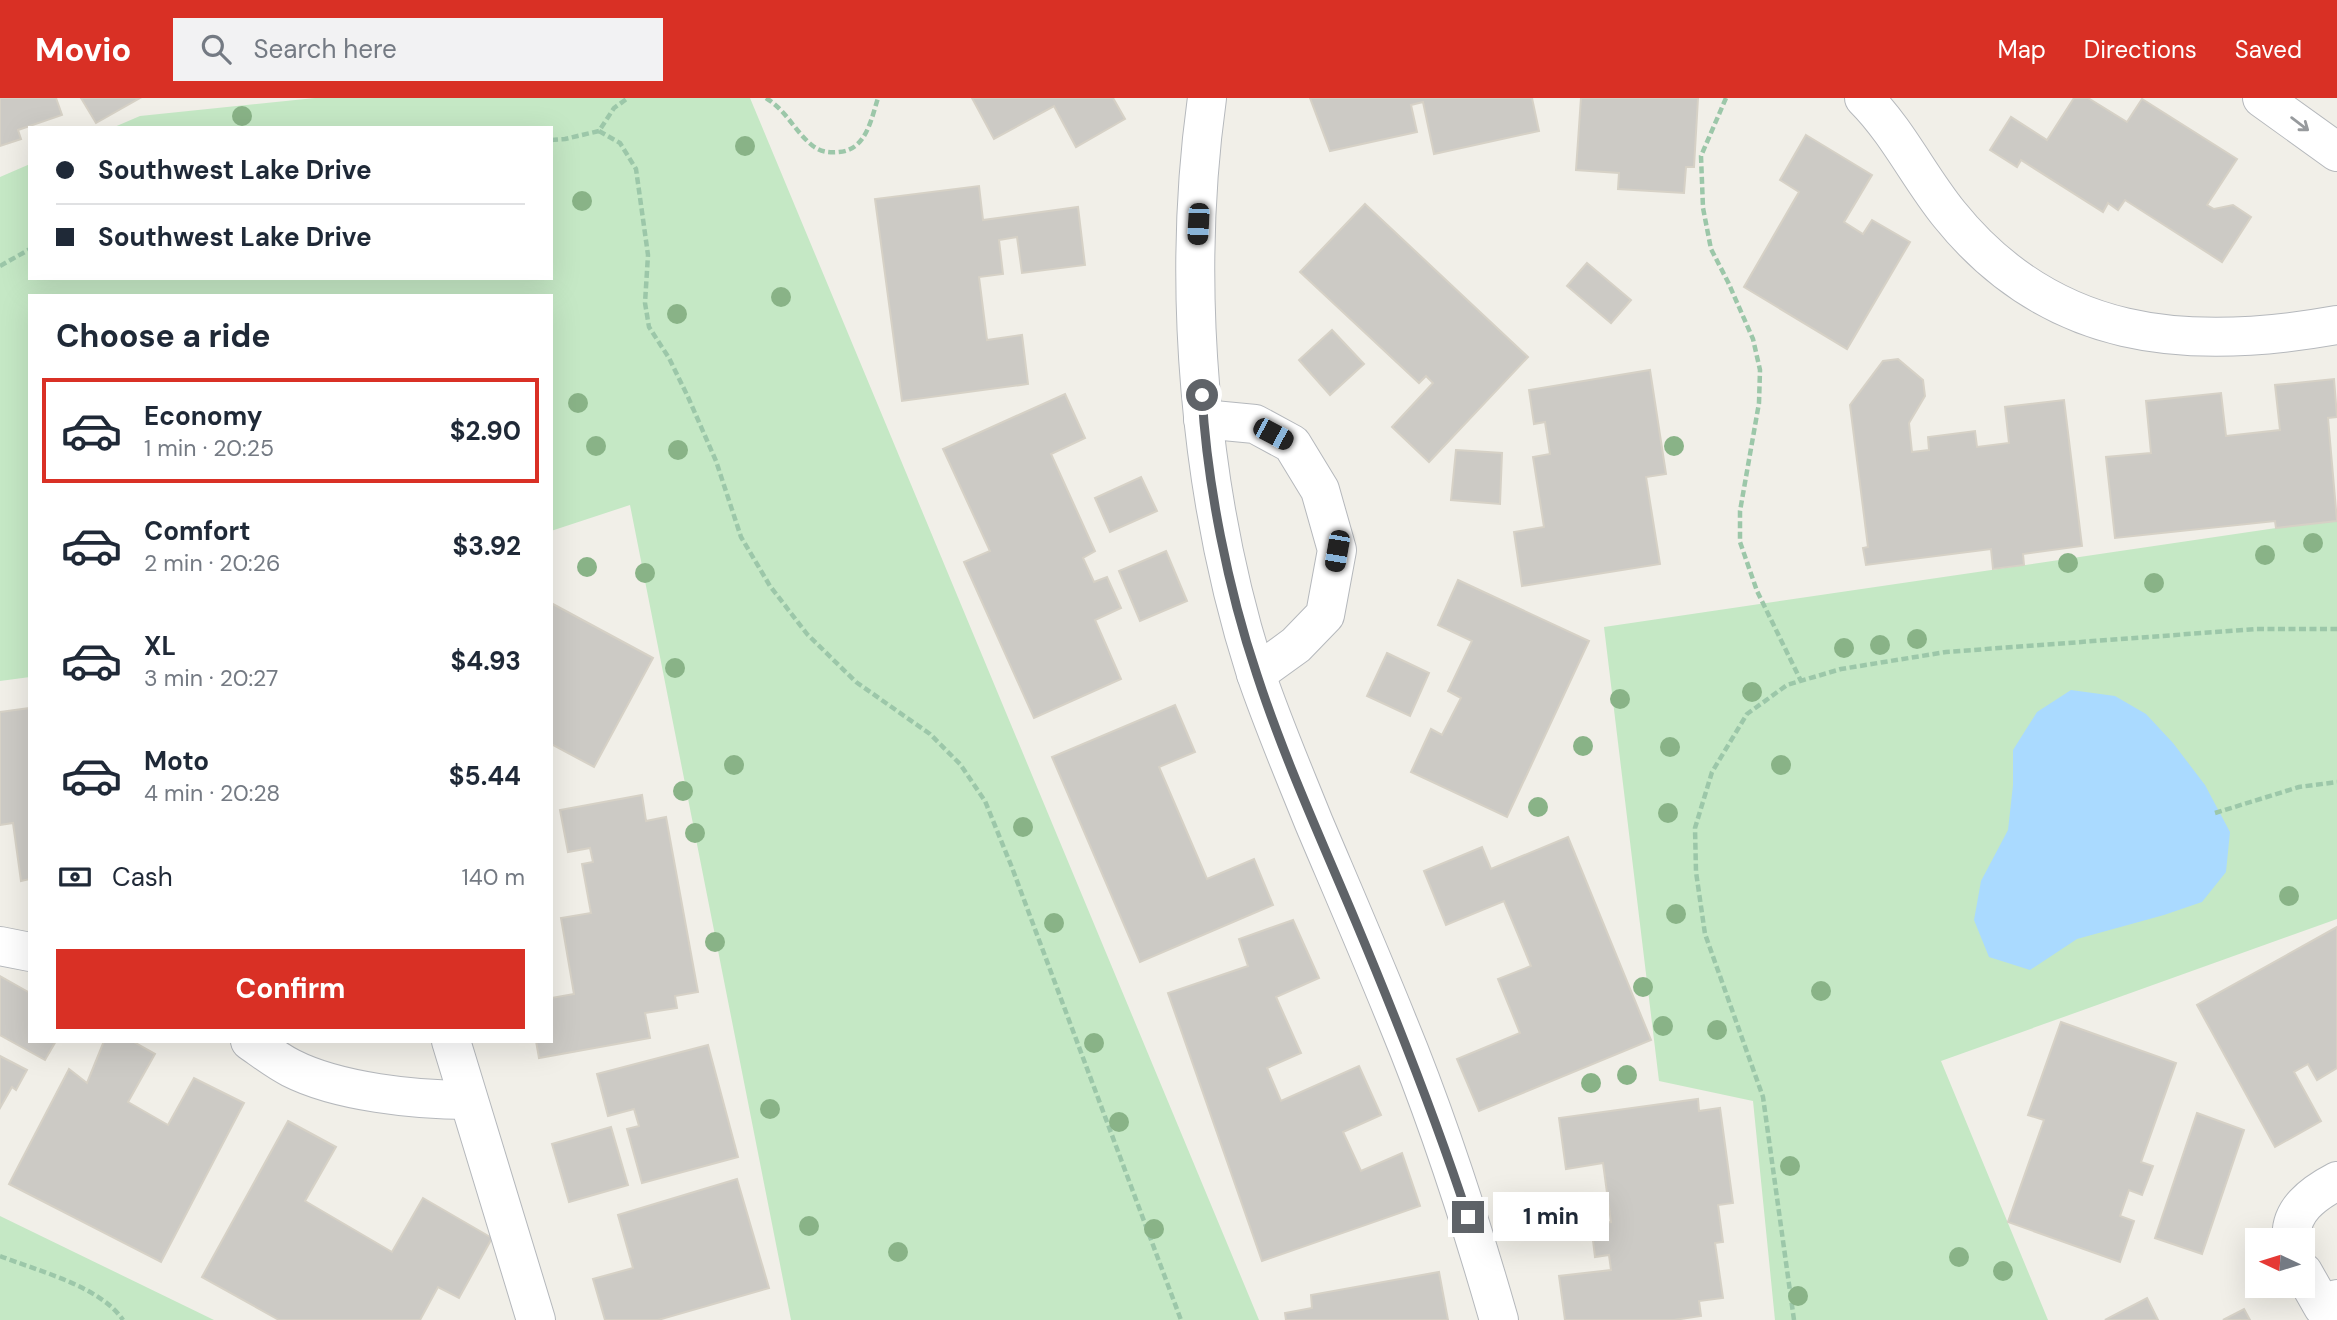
<!DOCTYPE html>
<meta charset="utf-8">
<style>
:root{--surface:#fff;--page:#f2f2f3;--text:#1f2937;--muted:#747a83;--line:#e0e1e3;--accent:#d93025}
body{margin:0;font-family:"DM Sans",sans-serif;background:var(--page);color:var(--text);height:100vh;display:flex;flex-direction:column;font-size:26px;white-space:nowrap}
*{box-sizing:border-box;margin:0}
p{font-size:23px;color:var(--muted)}
.icon{flex:none;width:38px;height:38px;fill:none;stroke:currentColor;stroke-width:2;stroke-linecap:round;stroke-linejoin:round}
.map{position:relative;flex:1;overflow:hidden}
.side{position:absolute;left:28px;top:196px;width:525px;height:749px;display:flex;flex-direction:column;background:var(--surface);border-radius:0px;box-shadow:0 7px 28px #0002}
.side>*{flex:none}
.hud{position:absolute;left:28px;top:28px;width:525px;height:154px;border-radius:0px;box-shadow:0 7px 28px #0002;display:grid;align-content:center;height:154px;padding:0 28px;background:var(--surface)}
.needle{width:46px;rotate:274deg}
.buttons{position:absolute;left:2245px;top:1130px;display:grid;gap:14px}
.buttons a{display:grid;place-items:center;width:70px;height:70px;border-radius:0px;background:var(--surface);box-shadow:0 7px 28px #0002;font-size:35px}
.end{position:absolute;width:32px;height:32px;margin:-16px;border:9px solid #5f6368;background:#fff;box-shadow:0 0 0 4px #fff}
.from{border-radius:50%}
.bubble{position:absolute;height:49px;border-radius:0px;background:var(--surface);box-shadow:0 7px 28px #0002;font-size:23px;font-weight:700;line-height:49px;text-align:center}
.car{position:absolute;width:21px;height:42px;margin:-21px -10px;border-radius:9px;box-shadow:0 0 5px 2px #0007;background:linear-gradient(#222 24%,#8ab4d8 0 40%,#222 0 76%,#8ab4d8 0 86%,#222 0)}
.hud b{display:flex;align-items:center;gap:24px;height:66px;font-size:26px}
.hud b+b{border-top:2px solid var(--line)}
.hud i{width:18px;height:18px;background:var(--text)}
ul{padding:0;list-style:none}
li{display:flex;align-items:center;gap:21px;height:105px;margin:0 14px 10px;padding:0 14px;border:4px solid transparent;border-radius:0px}
li div{flex:1}
li b{display:block;font-size:26px}
li em{font-style:normal;font-weight:700}
li.active{border-color:var(--accent)}
li>.icon{width:63px;height:63px;stroke-width:1.5}
h2{padding:0 28px;font-size:32px;line-height:84px}
.pay{display:flex;align-items:center;gap:18px;height:77px;padding:0 28px;font-size:26px}
.pay p{margin-inline-start:auto}
.button{display:flex;gap:14px;margin-top:auto;padding:14px 28px}
.button a{flex:1;height:80px;border-radius:0px;background:var(--accent);color:#fff;font-size:28px;font-weight:700;line-height:80px;text-align:center}
header{display:flex;align-items:center;gap:42px;box-sizing:border-box;height:98px;padding:0 35px;background:var(--accent);color:#fff}
header strong{font-size:33px}
nav{display:flex;gap:38px;margin-inline-start:auto;font-size:24px}
.search{width:490px;height:63px;background:var(--page);display:flex;align-items:center;gap:18px;box-sizing:border-box;padding:0 24px;border-radius:0px;color:var(--muted);font-size:26px}
.map>svg:first-child{display:block}
.green{fill:#c5e8c5}
.water{fill:#aadaff}
.building{fill:#cccac5;stroke:#d6d1c6;stroke-width:2}
.lines{fill:none;stroke-linecap:round;stroke-linejoin:round}
.minor-casing{stroke:#b5b8bc;stroke-width:40}
.path{stroke:#9cc7a9;stroke-width:4.5;stroke-dasharray:7 3.5;stroke-linecap:butt}
.minor{stroke:#fff;stroke-width:38}
.tree{fill:#89b387}
.oneway{stroke:#979a9d}
.route{stroke:#5f6368;stroke-width:9}
</style>
<header>
<strong>Movio</strong>
<div class="search"><svg class="icon" aria-label="search" viewBox="0 0 24 24"><circle cx="10" cy="10" r="6"/><path d="M15 15l6 6"/></svg>Search here</div>
<nav><a>Map</a><a>Directions</a><a>Saved</a></nav>
</header>
<div class="map">
<svg width="2337" height="1222" viewBox="0 0 2337 1222">
<rect width="100%" height="100%" fill="#f1efe8"/>
<g class="green">
<path d="M315 0H750L1259 1222H791L630 407 551 433V198H30V579L0 583V79L30 66V180H551V30H112L140 18Z"/>
<path d="M2337 421V821L1941 963 2048 1222H1775L1753 1003 1659 983 1604 529Z"/>
<path d="M0 1118 214 1222H0Z"/>
</g>
<path class="water" d="M2071 592 2115 598 2146 616 2173 645 2205 687 2230 734 2226 774 2202 804 2164 817 2077 841 2030 872 1989 859 1974 822 1981 783 2008 732 2013 687V652L2037 614Z"/>
<g class="building">
<path d="M0 0H56L62 17 18 32 21 41 0 48Z"/>
<path d="M81 0H140L96 25Z"/>
<path d="M972 0H1113L1125 21 1076 49 1054 8 994 41Z"/>
<path d="M1310 0H1532L1539 33 1434 56 1423 4 1411 7 1417 34 1330 53Z"/>
<path d="M1581 0H1698L1694 69H1686L1684 95 1618 91 1619 75 1576 72Z"/>
<path d="M2074 0H2088L2127 24 2142 1 2237 61 2207 107 2214 111 2233 107 2251 119 2222 164 2125 102 2118 112 2108 105 2103 114 2021 62 2017 69 1990 52 2011 19 2047 42Z"/>
<path d="M1806 37 1872 77 1844 124 1863 136 1872 122 1910 144 1847 251 1744 189 1799 94 1780 82Z"/>
<path d="M979 88 983 122 1078 109 1085 167 1022 175 1017 139 999 142 1003 176 979 179 987 242 1022 237 1028 286 902 303 875 101Z"/>
<path d="M1365 106 1528 259 1429 364 1392 329 1433 285 1426 278 1419 285 1300 174Z"/>
<path d="M1587 165 1631 202 1611 225 1567 188Z"/>
<path d="M1332 232 1364 266 1330 297 1299 262Z"/>
<path d="M1898 261 1923 282 1925 298 1909 325 1912 354 1929 352 1928 339 1975 333 1977 349 2009 345 2005 309 2064 302 2082 448 2023 456 2024 467 1993 471 1991 451 1866 467 1863 450 1868 449 1850 307 1883 263Z"/>
<path d="M1650 272 1666 376 1646 379 1660 466 1522 488 1514 434 1544 429 1533 359 1550 356 1545 324 1534 326 1529 292Z"/>
<path d="M2334 281 2337 319 2328 320 2337 423 2276 430 2275 423 2115 440 2106 359 2151 355 2146 303 2221 295 2226 338 2280 332 2275 287Z"/>
<path d="M1065 296 1085 340 1051 356 1095 453 1083 460 1094 484 1107 479 1121 510 1095 522 1121 581 1034 620 964 464 990 453 943 351Z"/>
<path d="M1456 352 1502 355 1500 406 1451 402Z"/>
<path d="M1141 379 1157 413 1110 434 1095 400Z"/>
<path d="M1166 453 1187 503 1140 523 1119 473Z"/>
<path d="M1458 482 1589 543 1507 719 1411 674 1431 631 1442 637 1461 600 1448 593 1472 543 1438 527Z"/>
<path d="M551 505 653 560 594 669 551 646Z"/>
<path d="M1387 555 1429 575 1410 618 1367 598Z"/>
<path d="M1175 607 1195 654 1159 669 1207 781 1254 761 1273 807 1140 864 1052 659Z"/>
<path d="M30 610V781L21 783 13 725 0 727V614Z"/>
<path d="M642 697 646 723 666 719 698 894 675 898 677 910 645 915 650 940 539 960 536 943H551V900L574 896 561 820 591 815 582 766 593 764 590 750 568 754 560 712Z"/>
<path d="M1568 739 1651 942 1479 1013 1457 961 1520 935 1498 881 1531 868 1504 803 1446 827 1424 773 1482 749 1491 771Z"/>
<path d="M1293 822 1319 880 1276 899 1301 955 1267 970 1281 1003 1359 968 1381 1017 1343 1034 1361 1073 1402 1055 1420 1108 1262 1163 1168 895 1248 868 1239 841Z"/>
<path d="M2337 829V970L2317 982 2308 966 2294 974 2321 1023 2275 1049 2197 907Z"/>
<path d="M0 878 30 895V943H56L45 962 0 937Z"/>
<path d="M2061 924 2176 965 2141 1064 2153 1068 2142 1097 2129 1092 2120 1118 2134 1123 2120 1164 2008 1124 2044 1022 2028 1017Z"/>
<path d="M104 943H132L155 956 128 1004 168 1027 194 980 244 1005 161 1164 9 1086 69 971 87 985Z"/>
<path d="M708 947 738 1059 642 1085 627 1031 639 1028 634 1011 608 1018 597 976Z"/>
<path d="M0 958 27 972 16 992 12 989 0 1010Z"/>
<path d="M1698 1001 1699 1013 1720 1010 1733 1105 1718 1107 1723 1144 1715 1145 1723 1200 1699 1203 1701 1218 1674 1222H1565L1559 1178 1611 1172 1609 1157 1595 1159 1591 1126 1611 1124 1603 1065 1566 1071 1559 1020Z"/>
<path d="M2197 1015 2244 1032 2202 1156 2155 1140Z"/>
<path d="M288 1023 336 1049 305 1103 392 1154 423 1100 492 1140 459 1200 438 1189 420 1222H279L202 1179Z"/>
<path d="M611 1029 628 1087 569 1104 552 1046Z"/>
<path d="M737 1081 769 1190 658 1222H605L593 1181 633 1170 618 1117Z"/>
<path d="M1439 1174 1448 1222H1286L1285 1215 1312 1210 1311 1197Z"/>
<path d="M2147 1200 2158 1222H2105Z"/>
<path d="M2244 1211 2250 1222H2223Z"/>
</g>
<g class="lines">
<g class="minor-casing">
<g id="minor">
<path d="M1207 0C1181 185 1199 398 1256 576 1273 626 1294 675 1314 725 1342 791 1371 858 1398 925 1438 1022 1470 1121 1499 1222"/>
<path d="M1864 0C1898 34 1919 79 1949 116 2051 243 2187 254 2337 227"/>
<path d="M2262 0 2337 54"/>
<path d="M1203 321 1255 326 1292 346 1320 392 1337 452 1325 517 1296 547 1256 576"/>
<path d="M0 848 30 854"/>
<path d="M250 943C263 952 277 963 291 970 338 994 416 1002 468 1002"/>
<path d="M451 943 536 1222"/>
<path d="M2292 1143C2288 1113 2314 1095 2337 1083"/>
<path d="M2303 1174 2323 1209 2337 1201"/>
</g>
</g>
<g class="path">
<path d="M766 0C788 14 794 33 813 48 821 54 829 55 839 54 866 52 871 22 878 0"/>
<path d="M1726 0 1701 58 1703 110 1711 151 1728 184 1753 241 1760 272 1759 305 1740 413V444L1757 493 1801 583"/>
<path d="M599 33 620 45 636 71 648 157 645 205 649 229 669 260 688 299 716 363 741 439 770 488 807 536 856 584 930 636 960 666 985 703 1011 767 1181 1222"/>
<path d="M551 42 565 41 599 33 614 10 628 0"/>
<path d="M0 168 30 151"/>
<path d="M2215 715 2299 689 2337 684"/>
<path d="M0 1158C38 1173 100 1188 123 1222"/>
<path d="M1794 1222 1763 999 1705 836 1696 774 1695 730 1712 674 1747 616 1787 587 1841 571 1946 554 2256 531H2337"/>
</g>
<use href="#minor" class="minor"/>
</g>
<g class="tree">
<circle cx="242" cy="18" r="10"/>
<circle cx="745" cy="48" r="10"/>
<circle cx="582" cy="103" r="10"/>
<circle cx="781" cy="199" r="10"/>
<circle cx="677" cy="216" r="10"/>
<circle cx="578" cy="305" r="10"/>
<circle cx="596" cy="348" r="10"/>
<circle cx="1674" cy="348" r="10"/>
<circle cx="678" cy="352" r="10"/>
<circle cx="2313" cy="445" r="10"/>
<circle cx="2265" cy="457" r="10"/>
<circle cx="2068" cy="465" r="10"/>
<circle cx="587" cy="469" r="10"/>
<circle cx="645" cy="475" r="10"/>
<circle cx="2154" cy="485" r="10"/>
<circle cx="1917" cy="541" r="10"/>
<circle cx="1880" cy="547" r="10"/>
<circle cx="1844" cy="550" r="10"/>
<circle cx="675" cy="570" r="10"/>
<circle cx="1752" cy="594" r="10"/>
<circle cx="1620" cy="601" r="10"/>
<circle cx="1583" cy="648" r="10"/>
<circle cx="1670" cy="649" r="10"/>
<circle cx="734" cy="667" r="10"/>
<circle cx="1781" cy="667" r="10"/>
<circle cx="683" cy="693" r="10"/>
<circle cx="1538" cy="709" r="10"/>
<circle cx="1668" cy="715" r="10"/>
<circle cx="1023" cy="729" r="10"/>
<circle cx="695" cy="735" r="10"/>
<circle cx="2289" cy="798" r="10"/>
<circle cx="1676" cy="816" r="10"/>
<circle cx="1054" cy="825" r="10"/>
<circle cx="715" cy="844" r="10"/>
<circle cx="1643" cy="889" r="10"/>
<circle cx="1821" cy="893" r="10"/>
<circle cx="1663" cy="928" r="10"/>
<circle cx="1717" cy="932" r="10"/>
<circle cx="1094" cy="945" r="10"/>
<circle cx="1627" cy="977" r="10"/>
<circle cx="1591" cy="985" r="10"/>
<circle cx="770" cy="1011" r="10"/>
<circle cx="1119" cy="1024" r="10"/>
<circle cx="1790" cy="1068" r="10"/>
<circle cx="809" cy="1128" r="10"/>
<circle cx="1154" cy="1131" r="10"/>
<circle cx="898" cy="1154" r="10"/>
<circle cx="1959" cy="1159" r="10"/>
<circle cx="2003" cy="1173" r="10"/>
<circle cx="1798" cy="1198" r="10"/>
</g>
<defs><path id="oneway-shaft" d="M-6 0H5M1.5-3L5.5 0L1.5 3" fill="none" stroke-width="1.6" stroke-linecap="round" stroke-linejoin="round" transform="scale(1.75)"/></defs>
<use class="oneway" href="#oneway-shaft" transform="translate(2300 26) rotate(37)"/>
<g class="lines">
<path class="route" d="M1202 297C1207 386 1228 491 1257 577 1284 660 1321 741 1355 822 1396 920 1435 1018 1468 1119"/>
</g>
</svg>
<div class="buttons">
<a><svg class="needle" viewBox="-14 -14 28 28"><path d="M0-13l5 13h-10z" fill="#e53935"/><path d="M0 13l5-13h-10z" fill="#747a83"/></svg></a>
</div>
<i class="end from" style="left:1202px;top:297px"></i>
<i class="end" style="left:1468px;top:1119px"></i>
<div class="bubble" style="left:1493px;top:1094px;width:116px">1 min</div>
<i class="car" style="left:1198px;top:126px;rotate:183deg"></i>
<i class="car" style="left:1273px;top:336px;rotate:118deg"></i>
<i class="car" style="left:1337px;top:453px;rotate:190deg"></i>
<div class="hud">
<b><i class="from"></i>Southwest Lake Drive</b>
<b><i></i>Southwest Lake Drive</b>
</div>
<section class="side">
<h2>Choose a ride</h2>
<ul>
<li class="active"><svg class="icon" aria-label="car" viewBox="0 0 24 24"><path d="M5 17H2v-5l4-1 3-4h7l3 4 3 1v5h-3M9 17h6M6 11h13"/><circle cx="7" cy="17" r="2"/><circle cx="17" cy="17" r="2"/></svg><div><b>Economy</b><p>1 min · 20:25</p></div><em>$2.90</em></li>
<li><svg class="icon" aria-label="car" viewBox="0 0 24 24"><path d="M5 17H2v-5l4-1 3-4h7l3 4 3 1v5h-3M9 17h6M6 11h13"/><circle cx="7" cy="17" r="2"/><circle cx="17" cy="17" r="2"/></svg><div><b>Comfort</b><p>2 min · 20:26</p></div><em>$3.92</em></li>
<li><svg class="icon" aria-label="car" viewBox="0 0 24 24"><path d="M5 17H2v-5l4-1 3-4h7l3 4 3 1v5h-3M9 17h6M6 11h13"/><circle cx="7" cy="17" r="2"/><circle cx="17" cy="17" r="2"/></svg><div><b>XL</b><p>3 min · 20:27</p></div><em>$4.93</em></li>
<li><svg class="icon" aria-label="car" viewBox="0 0 24 24"><path d="M5 17H2v-5l4-1 3-4h7l3 4 3 1v5h-3M9 17h6M6 11h13"/><circle cx="7" cy="17" r="2"/><circle cx="17" cy="17" r="2"/></svg><div><b>Moto</b><p>4 min · 20:28</p></div><em>$5.44</em></li>
</ul>
<div class="pay"><svg class="icon" aria-label="cash" viewBox="0 0 24 24"><path d="M3 7h18v10H3z"/><circle cx="12" cy="12" r="2"/></svg>Cash<p>140 m</p></div>
<div class="button"><a>Confirm</a></div>
</section>
</div>
